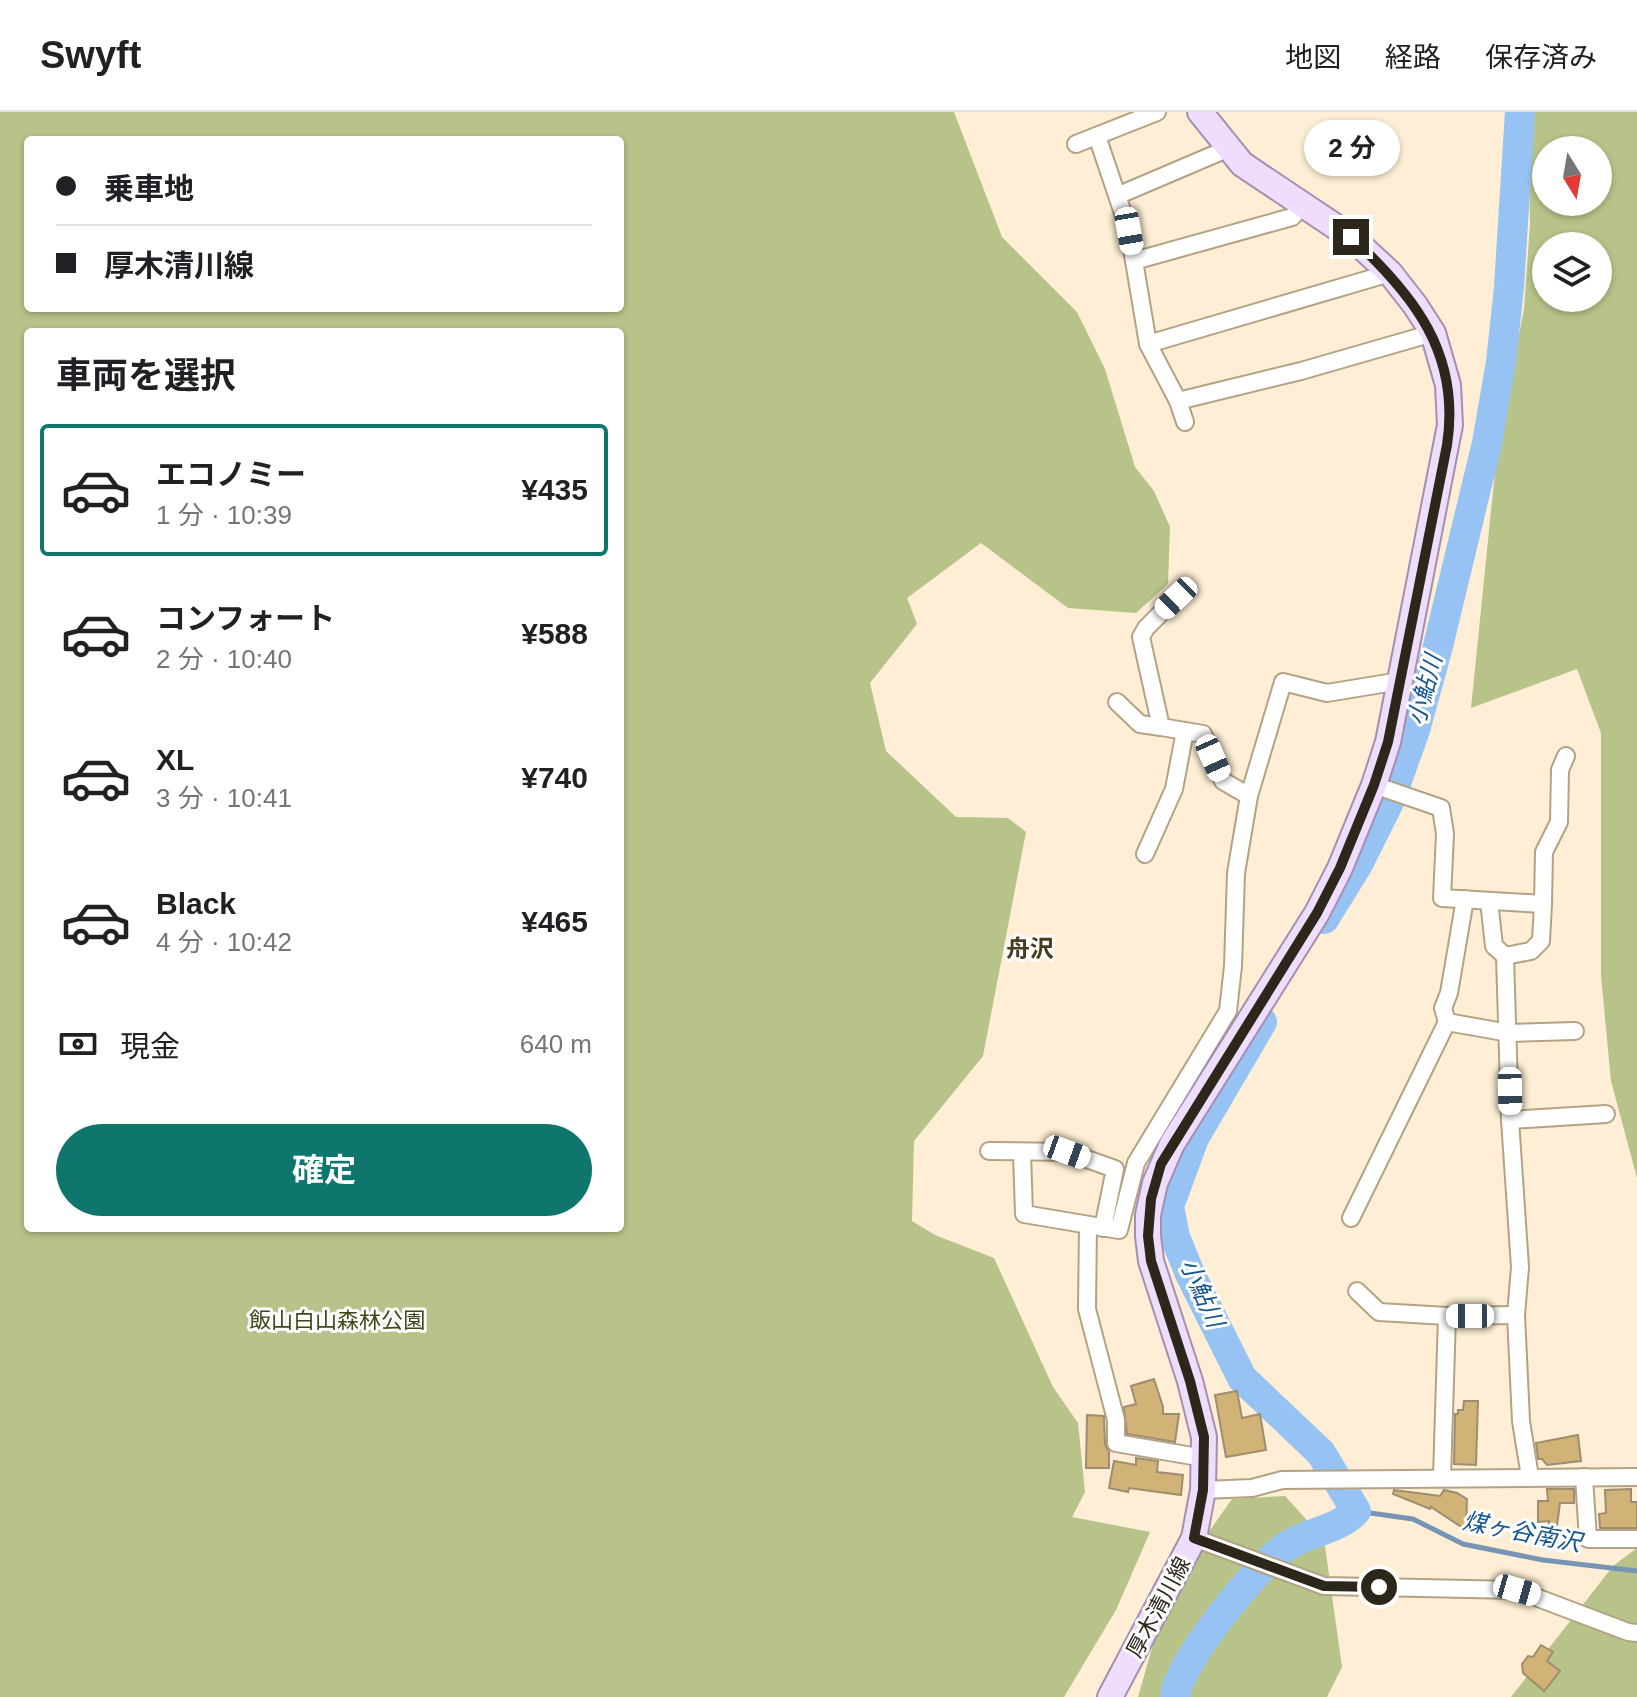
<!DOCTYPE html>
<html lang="ja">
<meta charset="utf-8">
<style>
:root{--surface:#fff;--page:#f6f6f6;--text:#202124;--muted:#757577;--line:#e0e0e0;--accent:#0f766e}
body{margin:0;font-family:Helvetica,"Noto Sans JP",sans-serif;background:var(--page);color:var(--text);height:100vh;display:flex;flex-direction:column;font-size:30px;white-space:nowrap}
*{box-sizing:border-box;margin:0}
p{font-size:26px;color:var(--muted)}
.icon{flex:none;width:44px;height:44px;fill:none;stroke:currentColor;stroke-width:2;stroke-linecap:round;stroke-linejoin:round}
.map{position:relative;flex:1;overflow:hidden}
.side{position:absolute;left:24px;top:216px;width:600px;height:904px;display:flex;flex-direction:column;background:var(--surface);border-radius:8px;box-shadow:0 2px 6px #0004}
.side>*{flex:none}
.top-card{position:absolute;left:24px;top:24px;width:600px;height:176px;border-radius:8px;box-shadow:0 2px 6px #0004;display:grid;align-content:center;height:176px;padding:0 32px;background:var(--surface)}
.needle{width:52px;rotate:169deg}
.controls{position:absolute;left:1532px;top:24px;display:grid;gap:16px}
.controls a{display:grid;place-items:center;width:80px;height:80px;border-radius:50%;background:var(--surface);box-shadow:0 2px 6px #0004;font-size:40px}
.end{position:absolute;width:36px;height:36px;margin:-18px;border:10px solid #2d261a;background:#fff;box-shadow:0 0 0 4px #fff}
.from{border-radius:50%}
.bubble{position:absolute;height:56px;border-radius:28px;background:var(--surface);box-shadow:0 2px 6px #0004;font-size:26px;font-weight:700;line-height:56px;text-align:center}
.car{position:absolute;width:24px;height:48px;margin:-24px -12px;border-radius:10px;box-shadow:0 0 6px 2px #0007;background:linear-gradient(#fff 24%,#345 0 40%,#fff 0 76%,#345 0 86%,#fff 0)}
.top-card b{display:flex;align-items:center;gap:28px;height:76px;font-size:30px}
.top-card b+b{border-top:2px solid var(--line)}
.top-card i{width:20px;height:20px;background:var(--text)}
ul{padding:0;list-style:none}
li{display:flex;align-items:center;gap:24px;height:132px;margin:0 16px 12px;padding:0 16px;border:4px solid transparent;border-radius:8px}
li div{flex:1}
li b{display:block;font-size:30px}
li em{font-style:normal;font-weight:700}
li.on{border-color:var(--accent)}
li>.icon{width:72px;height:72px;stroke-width:1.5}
h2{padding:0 32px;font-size:36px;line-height:96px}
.pay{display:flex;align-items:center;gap:20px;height:88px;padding:0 32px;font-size:30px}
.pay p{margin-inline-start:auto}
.cta{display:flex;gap:16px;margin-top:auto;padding:16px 32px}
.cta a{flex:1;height:92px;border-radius:48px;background:var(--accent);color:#fff;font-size:32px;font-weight:700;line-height:92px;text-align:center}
header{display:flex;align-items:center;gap:48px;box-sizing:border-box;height:112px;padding:0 40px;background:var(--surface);border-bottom:2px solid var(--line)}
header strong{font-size:38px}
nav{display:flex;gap:44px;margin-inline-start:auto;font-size:28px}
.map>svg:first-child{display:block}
.green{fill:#b7c389;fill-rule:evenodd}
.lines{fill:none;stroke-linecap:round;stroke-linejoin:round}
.stream{stroke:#7694b3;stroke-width:5}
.river{stroke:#96c3f4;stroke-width:30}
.building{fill:#d1b277;stroke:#9e8d70;stroke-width:2}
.minor-casing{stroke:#b3a384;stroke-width:20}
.primary-casing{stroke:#a48fae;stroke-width:28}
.minor{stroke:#fff;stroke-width:16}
.primary{stroke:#efddfe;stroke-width:24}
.route{stroke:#2d261a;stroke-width:10}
.labels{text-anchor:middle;stroke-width:6;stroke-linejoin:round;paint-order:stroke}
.park-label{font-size:22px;fill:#404819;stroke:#fdfdfd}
.street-label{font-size:22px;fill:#2d261a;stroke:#fdfdfd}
.water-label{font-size:24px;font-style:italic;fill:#155590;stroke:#fdfdfd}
.neighbourhood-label{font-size:24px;font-weight:bold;fill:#493b20;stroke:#fdfdfd}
</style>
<header>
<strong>Swyft</strong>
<nav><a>地図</a><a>経路</a><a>保存済み</a></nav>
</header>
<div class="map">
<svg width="1637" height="1585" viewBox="0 0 1637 1585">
<rect width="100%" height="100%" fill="#fdeed5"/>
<g class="green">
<path d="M0 0H954L1002 125 1077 200 1105 257 1135 355 1154 379 1170 415 1168 472 1136 501 1068 496 981 431 907 486 917 512 870 571 886 639 956 705 1008 706 1026 720 983 944 914 1029 912 1109 935 1123 994 1146 1053 1275 1078 1311 1085 1380 1072 1405 1150 1420 1116 1498 1064 1585H0ZM620 28V196H28V28ZM620 220V1116H28V220Z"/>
<path d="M1520 0H1637V1066L1611 969 1601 864V621L1577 557 1471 596 1498 330 1524 197 1530 112 1529 21ZM1598 38V90H1546V38ZM1546 134H1598V186H1546Z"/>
<path d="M1285 1384 1324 1427 1342 1555 1327 1585H1138L1169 1476 1232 1387Z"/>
<path d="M1637 1436V1585H1511L1613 1454Z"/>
</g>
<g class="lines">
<path class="stream" d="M1356 1399 1413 1407 1463 1432 1543 1448 1637 1459"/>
<g class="river">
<path d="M1324 807 1358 752 1390 688 1415 618 1438 534 1487 331 1501 250 1509 175 1520 0"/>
<path d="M1175 1585C1178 1551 1259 1450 1290 1432 1311 1420 1339 1417 1356 1399L1321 1341 1242 1266 1190 1162 1175 1125 1169 1094 1194 1026 1262 910"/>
</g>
</g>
<g class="building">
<path d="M1154 1267 1163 1295V1302H1179L1175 1330 1127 1322 1124 1295 1136 1292 1131 1274Z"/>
<path d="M1237 1279 1242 1306 1260 1302 1266 1338 1226 1345 1215 1283Z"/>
<path d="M1464 1289H1478L1476 1353 1454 1352 1455 1302H1458V1298H1463Z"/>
<path d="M1087 1303 1104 1304 1105 1332 1109 1340V1356H1086Z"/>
<path d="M1578 1323 1581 1349 1547 1353 1542 1347H1538L1536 1331Z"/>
<path d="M1136 1346 1158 1349 1157 1360 1183 1363 1181 1383 1129 1376 1128 1380 1109 1376 1114 1349 1136 1353Z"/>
<path d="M1547 1377H1574V1391H1560L1556 1421H1549V1409L1538 1410V1389H1548Z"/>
<path d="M1631 1377V1390H1637V1416H1600L1599 1402 1606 1401 1605 1378Z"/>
<path d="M1394 1378 1440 1384 1444 1378 1457 1381 1467 1387 1466 1418 1431 1395 1430 1397 1393 1382Z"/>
<path d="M1541 1533 1553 1540 1547 1549 1560 1559 1544 1579 1523 1561 1522 1552 1528 1544 1533 1545Z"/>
</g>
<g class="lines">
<g class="minor-casing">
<g id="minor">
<path d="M1097 24 1129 119 1148 232 1178 289 1185 310"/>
<path d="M1076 32 1157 0"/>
<path d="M1119 83 1227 37"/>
<path d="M1134 149 1292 105 1302 94"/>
<path d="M1148 232 1390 161"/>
<path d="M1178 289 1301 259 1433 221"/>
<path d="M1176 486 1146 516 1141 525 1161 615 1203 622 1223 669 1249 684"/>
<path d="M1117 590 1140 612 1161 615"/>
<path d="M1374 673 1441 696 1445 722 1442 786 1543 792 1544 740 1559 710 1560 658 1566 644"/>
<path d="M1145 742 1174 677 1185 619"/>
<path d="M1489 789 1494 834 1505 844 1510 1008 1520 1155 1516 1203 1521 1309 1530 1365"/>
<path d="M1505 844 1531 839 1541 829 1543 792"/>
<path d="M1447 910 1443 896 1449 881 1465 787"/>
<path d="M1510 1008 1606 1002"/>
<path d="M989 1039 1067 1040 1115 1057 1103 1116"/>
<path d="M1022 1041 1024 1102 1119 1118 1136 1051 1228 899 1233 854 1236 761 1249 684 1283 570 1327 581 1400 569"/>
<path d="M1351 1106 1447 910 1509 921 1575 919"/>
<path d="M1088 1113 1087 1197 1116 1308V1331L1204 1346"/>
<path d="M1357 1179 1379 1200 1447 1204 1516 1203"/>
<path d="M1442 1365 1447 1204"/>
<path d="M1584 1365 1588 1427H1637"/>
<path d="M1203 1378 1252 1376 1282 1368 1637 1365"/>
<path d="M1194 1426 1324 1474 1517 1478 1628 1520 1637 1521"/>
</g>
</g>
<g class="primary-casing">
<path id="primary" d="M1110 1585 1194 1426 1203 1378 1204 1325 1190 1269 1151 1149 1148 1124V1103L1155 1071 1172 1032 1317 801 1340 756 1374 673 1388 630 1450 313 1448 273 1433 221 1415 193 1390 161 1351 125 1242 52 1200 0"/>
</g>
<use href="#minor" class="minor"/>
<use href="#primary" class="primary"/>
</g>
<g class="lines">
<path class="route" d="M1351 125C1414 183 1461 242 1447 333L1388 630 1374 673 1340 756 1317 801 1161 1052 1151 1087 1148 1124 1151 1149 1190 1269 1204 1325 1203 1378 1194 1426 1324 1474 1379 1475"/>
</g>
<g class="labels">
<g class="park-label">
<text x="337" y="1216">飯山白山森林公園</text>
</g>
<g class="street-label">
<text transform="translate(1158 1495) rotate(-62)" y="8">厚木清川線</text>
</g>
<g class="water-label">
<text transform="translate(1425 578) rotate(-75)" y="8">小鮎川</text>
<text transform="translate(1202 1181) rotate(66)" y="8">小鮎川</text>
<text transform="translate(1522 1420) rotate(11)" y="8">煤ヶ谷南沢</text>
</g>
<g class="neighbourhood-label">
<text x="1030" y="845">舟沢</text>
</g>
</g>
</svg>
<div class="controls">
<a><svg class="needle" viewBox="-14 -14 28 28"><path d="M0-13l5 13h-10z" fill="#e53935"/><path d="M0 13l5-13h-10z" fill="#757577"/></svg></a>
<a><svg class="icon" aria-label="layers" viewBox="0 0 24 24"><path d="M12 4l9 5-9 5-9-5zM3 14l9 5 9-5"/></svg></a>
</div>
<i class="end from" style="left:1379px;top:1475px"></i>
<i class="end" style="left:1351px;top:125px"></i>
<div class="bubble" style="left:1304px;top:8px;width:96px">2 分</div>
<i class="car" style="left:1129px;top:119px;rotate:170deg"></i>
<i class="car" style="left:1176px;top:486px;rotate:226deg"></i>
<i class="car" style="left:1213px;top:646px;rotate:156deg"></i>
<i class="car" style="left:1510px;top:979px;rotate:179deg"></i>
<i class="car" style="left:1067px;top:1040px;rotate:110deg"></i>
<i class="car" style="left:1470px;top:1204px;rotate:270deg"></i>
<i class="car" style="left:1517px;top:1478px;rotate:106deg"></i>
<div class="top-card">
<b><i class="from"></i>乗車地</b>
<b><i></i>厚木清川線</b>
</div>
<section class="side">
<h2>車両を選択</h2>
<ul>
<li class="on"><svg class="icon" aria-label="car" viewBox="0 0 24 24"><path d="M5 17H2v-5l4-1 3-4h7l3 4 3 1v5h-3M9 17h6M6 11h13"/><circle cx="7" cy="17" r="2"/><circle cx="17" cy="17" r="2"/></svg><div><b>エコノミー</b><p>1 分 · 10:39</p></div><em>¥435</em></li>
<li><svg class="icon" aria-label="car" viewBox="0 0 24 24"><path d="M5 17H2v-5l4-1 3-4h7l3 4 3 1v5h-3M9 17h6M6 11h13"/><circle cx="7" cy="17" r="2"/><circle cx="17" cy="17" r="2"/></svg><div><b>コンフォート</b><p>2 分 · 10:40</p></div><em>¥588</em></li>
<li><svg class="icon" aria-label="car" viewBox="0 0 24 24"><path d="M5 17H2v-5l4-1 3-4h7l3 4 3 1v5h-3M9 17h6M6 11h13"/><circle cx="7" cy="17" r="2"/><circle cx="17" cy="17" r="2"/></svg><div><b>XL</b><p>3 分 · 10:41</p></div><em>¥740</em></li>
<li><svg class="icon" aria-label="car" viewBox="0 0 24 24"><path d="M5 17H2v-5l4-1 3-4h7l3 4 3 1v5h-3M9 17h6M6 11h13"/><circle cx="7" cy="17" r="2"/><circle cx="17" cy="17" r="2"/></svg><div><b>Black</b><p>4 分 · 10:42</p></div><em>¥465</em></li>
</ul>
<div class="pay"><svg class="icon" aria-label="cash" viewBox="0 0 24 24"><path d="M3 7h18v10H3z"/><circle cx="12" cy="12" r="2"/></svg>現金<p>640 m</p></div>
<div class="cta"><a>確定</a></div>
</section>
</div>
